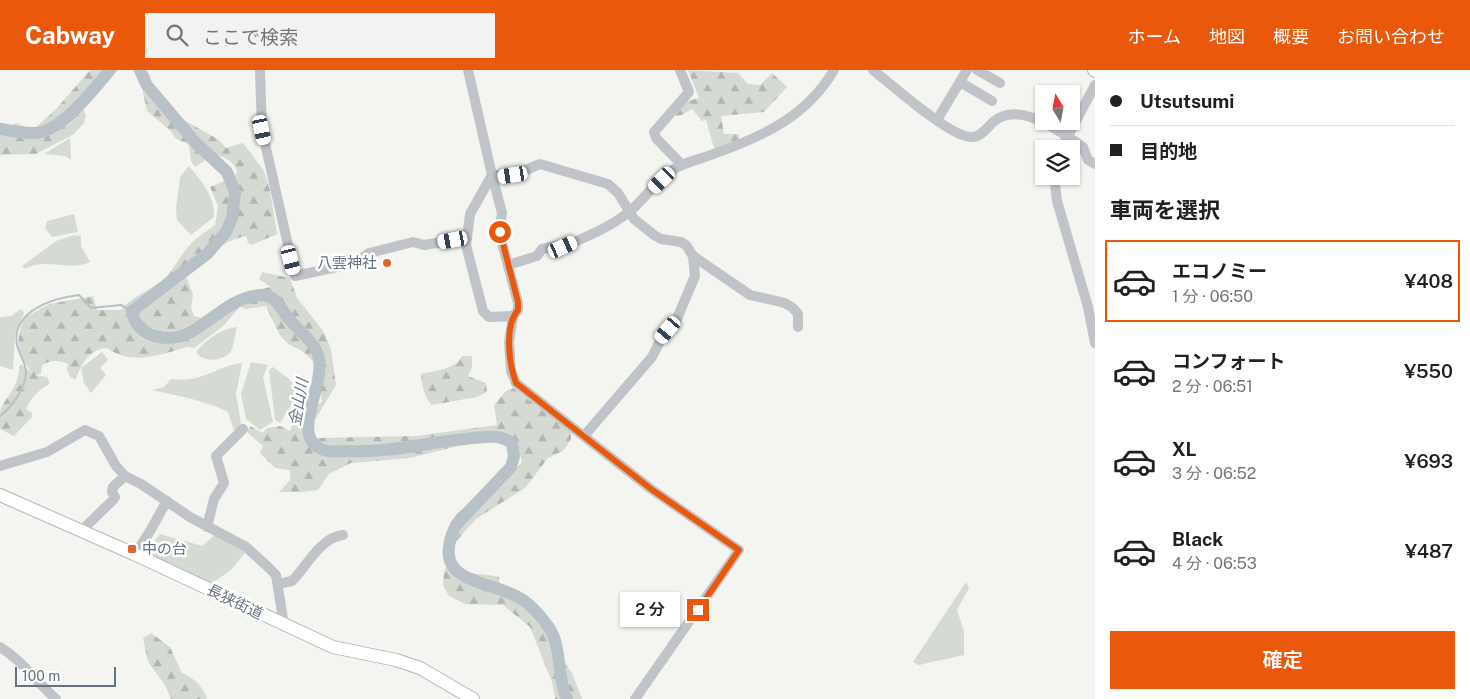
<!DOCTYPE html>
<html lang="ja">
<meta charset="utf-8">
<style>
:root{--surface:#fff;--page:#f2f2f2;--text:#202124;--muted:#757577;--line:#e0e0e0;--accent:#ea580c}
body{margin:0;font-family:"Public Sans","Noto Sans JP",sans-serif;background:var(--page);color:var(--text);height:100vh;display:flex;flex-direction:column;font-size:19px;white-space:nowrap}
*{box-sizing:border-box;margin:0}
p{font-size:16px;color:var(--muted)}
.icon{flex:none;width:28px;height:28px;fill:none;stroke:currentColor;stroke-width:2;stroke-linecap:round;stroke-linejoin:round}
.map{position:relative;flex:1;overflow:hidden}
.sheet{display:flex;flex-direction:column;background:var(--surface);width:375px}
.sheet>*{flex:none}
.top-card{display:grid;align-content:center;height:110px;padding:0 15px;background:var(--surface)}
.needle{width:32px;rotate:350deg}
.buttons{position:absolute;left:1035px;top:15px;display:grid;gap:10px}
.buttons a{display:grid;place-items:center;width:45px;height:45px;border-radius:0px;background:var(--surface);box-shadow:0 1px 4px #0004;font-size:25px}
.scale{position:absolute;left:15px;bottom:12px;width:101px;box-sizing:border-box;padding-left:5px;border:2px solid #657281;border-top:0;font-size:14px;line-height:18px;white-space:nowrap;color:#657281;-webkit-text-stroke:4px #fff;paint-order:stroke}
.end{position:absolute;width:22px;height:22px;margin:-11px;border:6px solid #ea580c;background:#fff;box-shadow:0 0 0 2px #fff}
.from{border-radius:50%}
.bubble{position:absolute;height:35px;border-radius:0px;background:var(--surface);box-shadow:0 1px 4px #0004;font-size:16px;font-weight:600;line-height:35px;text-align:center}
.car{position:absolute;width:15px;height:30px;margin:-15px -8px;border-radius:6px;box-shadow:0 0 4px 1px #0007;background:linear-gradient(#fff 24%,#345 0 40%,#fff 0 76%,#345 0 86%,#fff 0)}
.top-card b{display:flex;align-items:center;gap:18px;height:48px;font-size:19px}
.top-card b+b{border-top:1px solid var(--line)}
.top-card i{width:12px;height:12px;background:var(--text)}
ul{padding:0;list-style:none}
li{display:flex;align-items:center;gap:15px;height:82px;margin:0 10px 8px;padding:0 5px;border:2px solid transparent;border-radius:0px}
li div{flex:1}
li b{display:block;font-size:19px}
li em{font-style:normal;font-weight:600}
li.on{border-color:var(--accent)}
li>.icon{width:45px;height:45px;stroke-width:1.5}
h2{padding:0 15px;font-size:22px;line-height:60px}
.action{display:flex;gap:10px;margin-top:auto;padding:10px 15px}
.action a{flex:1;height:58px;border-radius:0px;background:var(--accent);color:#fff;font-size:20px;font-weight:600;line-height:58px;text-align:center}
header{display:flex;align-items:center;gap:30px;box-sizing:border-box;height:70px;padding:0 25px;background:var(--accent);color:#fff}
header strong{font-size:24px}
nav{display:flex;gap:28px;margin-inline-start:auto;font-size:18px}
.search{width:350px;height:45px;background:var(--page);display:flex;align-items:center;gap:12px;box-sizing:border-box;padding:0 18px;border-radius:0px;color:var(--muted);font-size:19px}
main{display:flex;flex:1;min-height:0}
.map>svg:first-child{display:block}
.grass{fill:#d5dbd3}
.forest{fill:url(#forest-firs)}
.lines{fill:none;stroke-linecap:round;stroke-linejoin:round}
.stream{stroke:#b8c1c7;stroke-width:2}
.river{stroke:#b8c1c7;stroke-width:12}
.major-casing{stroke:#b3b7bb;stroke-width:14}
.minor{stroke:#c0c3c7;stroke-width:10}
.major{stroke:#fff;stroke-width:12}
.route{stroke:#ea580c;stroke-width:6}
.poi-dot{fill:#d9672d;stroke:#fff;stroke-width:2}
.labels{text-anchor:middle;stroke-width:5;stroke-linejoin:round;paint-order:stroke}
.poi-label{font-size:15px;fill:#657281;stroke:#fff;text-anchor:end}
.street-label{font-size:15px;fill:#657281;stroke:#fff}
.water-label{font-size:16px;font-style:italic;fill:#667985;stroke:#fff}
</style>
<header>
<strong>Cabway</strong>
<div class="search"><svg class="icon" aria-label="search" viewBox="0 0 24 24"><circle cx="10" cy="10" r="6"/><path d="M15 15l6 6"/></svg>ここで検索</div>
<nav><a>ホーム</a><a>地図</a><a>概要</a><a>お問い合わせ</a></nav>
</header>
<main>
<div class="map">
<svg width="1095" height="629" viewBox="0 0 1095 629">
<defs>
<pattern id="forest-firs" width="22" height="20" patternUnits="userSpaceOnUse" patternTransform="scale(1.25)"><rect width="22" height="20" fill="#d5dbd3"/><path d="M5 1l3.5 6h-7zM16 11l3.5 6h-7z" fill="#b0b6b1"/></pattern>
</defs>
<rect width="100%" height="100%" fill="#f4f5f1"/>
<g class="grass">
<path d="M70 68 71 90 65 86 44 84Z"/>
<path d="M189 96C202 112 215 126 214 147L191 165 177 150 176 138 180 107Z"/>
<path d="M74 144 78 162 52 167 45 158 47 151Z"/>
<path d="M74 165 81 166V176L90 192C66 202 47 187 25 199L22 196 56 171Z"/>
<path d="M21 239 24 243 15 265 13 300 0 296V247L11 246Z"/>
<path d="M237 257C235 264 234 276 231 281 224 292 202 293 196 282 207 269 220 259 237 257Z"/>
<path d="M102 282 108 290 100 298 106 305 91 323 84 313 81 298Z"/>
<path d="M251 292 268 295 263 307 273 352 260 360 246 349 241 324Z"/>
<path d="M242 293 236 324 241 354 235 364 228 342C203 330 178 326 152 320L164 317 171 309C203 313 214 297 242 293Z"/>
<path d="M273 297 288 308 300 322 280 353 275 350 269 300Z"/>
<path d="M160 464 202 476 215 465 245 483 230 501 212 513 145 483Z"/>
<path d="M966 512 969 518 957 540 964 561V585L919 595 913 592Z"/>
</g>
<g class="forest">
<path d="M90 0H119L105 9 82 37 86 45 84 53 74 64 36 84 0 85V55L2 58 17 53 32 61 57 38Z"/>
<path d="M133 0H145L150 5 153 18 177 46 219 70 226 78 243 73 264 101 270 120 277 164 252 175 248 173 246 166C223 170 202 190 186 206L193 225 191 238 194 246 202 248 221 237 237 236 239 238 222 257 194 278 187 277C159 285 132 296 107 278 90 279 81 294 76 309L71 308 67 300 68 294C58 290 51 290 42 295L41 304 34 305 47 307 50 313C40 320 31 326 26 339L32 343V347L14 366 0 359C0 353 0 343 1 338 10 322 18 317 19 297L21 295 32 302C15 285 16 270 24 248L49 234 93 226 97 240H121C133 225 152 220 165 208 175 198 179 187 188 177 196 167 206 162 215 155L218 136 210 117 235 106 237 101C233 90 224 87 214 84L195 97 191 91 189 75 175 68 171 61 147 41 142 18Z"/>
<path d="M688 0 738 3 748 14 760 15 772 3 787 17 764 42 721 46 724 64H739V72L714 78 706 50 702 51 692 39 682 45 675 46 683 32 699 28Z"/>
<path d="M262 202 290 208 297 228 324 262 331 279 336 315 310 358 315 368 416 366 497 355 494 335 506 321 513 318 571 362V369L563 381 548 388 525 418 476 449 454 474 448 461 455 446 487 415 509 406 522 392 519 381 486 369 410 388 351 393 329 404 318 420 303 422H279L290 410V400L275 398 260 383 263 376 247 362 250 356 263 363 267 358 280 356 290 361 303 325 307 323 317 335 322 332 316 294 302 281 288 274 279 264 266 236 245 239 240 236 242 228 256 220 271 217 259 209Z"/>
<path d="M462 286H472V297L468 306 486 313 487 322 477 327 432 335C425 330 421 313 421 304 433 301 457 299 462 286Z"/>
<path d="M448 493C457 495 462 501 470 503 480 505 489 504 499 507L500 516C530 530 551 541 562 575L552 586 560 585 572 603 582 629H555L552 612 530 557 503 535 465 534 449 526 443 516 444 502Z"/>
<path d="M151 563 170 577 182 603C194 608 203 616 207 629H171L165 615 148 592 143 568Z"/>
</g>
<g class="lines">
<path class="stream" d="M0 346C11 338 25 319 26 304 27 295 19 284 17 275 11 241 53 228 79 225L91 238 121 235 132 241"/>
<g class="river">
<path d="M140 0 146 14 195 72 227 102 235 123 232 148 226 162 207 184 132 241C136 268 169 274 191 262 214 249 234 226 261 225 274 225 279 235 286 245 295 258 311 268 317 282 329 309 293 358 316 376 327 384 336 381 349 381 395 383 441 369 487 367 497 366 505 368 512 373L514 386 511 397 456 455C428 513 485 509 518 527 530 533 540 545 548 556 563 577 556 606 567 629"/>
<path d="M0 59C14 61 29 65 42 62 66 55 94 19 110 0"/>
</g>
<g class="major-casing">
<g id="major">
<path d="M1094 0 1095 1"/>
<path d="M0 425 134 484 333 577 396 590 420 598 473 629"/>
</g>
</g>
<g class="minor">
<path d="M260 0 262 60 295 206 355 193 369 183 413 172 424 175 467 168"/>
<path d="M468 0 492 105 470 144 467 168 466 175 483 241 489 247 513 246 509 272 511 301 516 313 651 419 739 480 635 629"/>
<path d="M680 0 689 22 654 62 656 68 682 95"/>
<path d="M873 0C892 15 950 67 971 67 980 68 987 58 993 52 1018 31 1054 58 1076 72L1083 77 1088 90 1095 94"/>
<path d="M977 0 1000 13"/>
<path d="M960 12 992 31"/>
<path d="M937 50 967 0"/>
<path d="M1061 79 1095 15"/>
<path d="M1054 106 1057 131 1088 237 1095 273"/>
<path d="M508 195 537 186 542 179 560 175 563 177C586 167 611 157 630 141 645 129 657 109 674 99 687 91 702 89 716 83 764 66 807 46 834 0"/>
<path d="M513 246 518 240V233L499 162 502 143 492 105H513L540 94 608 114 618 123 634 149 654 165 661 169 681 172 686 175 693 186 750 225 785 233 793 238 798 244V257"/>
<path d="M584 366 652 287 661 269 676 251 695 206 693 186"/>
<path d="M0 396 47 382 85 360 99 366 116 396 125 406 141 414 190 447 246 477 267 496 276 505 284 555"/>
<path d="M207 457 214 429 224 413 216 386 243 359"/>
<path d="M81 461 113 430 115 427 112 422 113 417 125 406"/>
<path d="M134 484C148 468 156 449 167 431"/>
<path d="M278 514 292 511C306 497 321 467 343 465"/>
<path d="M0 577C22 590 36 612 56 629"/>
</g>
<use href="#major" class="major"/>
</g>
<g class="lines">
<path class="route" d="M500 162 518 232V240C504 256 509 294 516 313L651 419 739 480 698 540"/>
</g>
<g class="poi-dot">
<circle cx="387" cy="193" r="5"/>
<rect x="127" y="474" width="10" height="10" rx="2.5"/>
</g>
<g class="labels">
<g class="poi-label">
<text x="377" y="198">八雲神社</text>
<text x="142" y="484" text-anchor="start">中の台</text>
</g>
<g class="street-label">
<text transform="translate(235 532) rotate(26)" y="5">長狭街道</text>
</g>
<g class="water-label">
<text transform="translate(298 332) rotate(-80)" y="6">金山川</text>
</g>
</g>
</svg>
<div class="buttons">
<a><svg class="needle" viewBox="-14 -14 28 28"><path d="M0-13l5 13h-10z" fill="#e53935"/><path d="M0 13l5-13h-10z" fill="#757577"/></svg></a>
<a><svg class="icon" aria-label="layers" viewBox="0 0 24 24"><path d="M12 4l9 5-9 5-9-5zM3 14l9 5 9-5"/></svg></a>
</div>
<div class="scale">100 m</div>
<i class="end from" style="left:500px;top:162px"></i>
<i class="end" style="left:698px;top:540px"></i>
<div class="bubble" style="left:620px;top:522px;width:60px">2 分</div>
<i class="car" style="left:262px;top:60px;rotate:168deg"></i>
<i class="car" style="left:513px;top:105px;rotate:261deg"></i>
<i class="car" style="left:662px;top:110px;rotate:225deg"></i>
<i class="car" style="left:453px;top:170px;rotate:260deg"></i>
<i class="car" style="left:563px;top:177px;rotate:66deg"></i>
<i class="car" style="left:291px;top:190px;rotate:166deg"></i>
<i class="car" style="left:668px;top:260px;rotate:220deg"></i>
</div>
<section class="sheet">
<div class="top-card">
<b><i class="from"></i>Utsutsumi</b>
<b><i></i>目的地</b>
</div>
<h2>車両を選択</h2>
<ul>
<li class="on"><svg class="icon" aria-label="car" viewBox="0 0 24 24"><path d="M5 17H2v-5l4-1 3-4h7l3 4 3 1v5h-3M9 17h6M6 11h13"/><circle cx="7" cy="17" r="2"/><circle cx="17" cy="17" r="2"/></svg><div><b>エコノミー</b><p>1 分 · 06:50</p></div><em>¥408</em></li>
<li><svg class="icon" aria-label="car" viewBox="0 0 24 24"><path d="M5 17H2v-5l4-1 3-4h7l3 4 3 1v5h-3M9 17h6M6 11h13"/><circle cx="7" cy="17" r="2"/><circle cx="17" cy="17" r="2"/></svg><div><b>コンフォート</b><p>2 分 · 06:51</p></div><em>¥550</em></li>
<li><svg class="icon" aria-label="car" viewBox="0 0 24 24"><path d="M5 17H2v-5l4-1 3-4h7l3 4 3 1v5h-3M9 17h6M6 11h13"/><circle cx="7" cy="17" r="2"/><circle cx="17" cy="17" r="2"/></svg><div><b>XL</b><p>3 分 · 06:52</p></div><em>¥693</em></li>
<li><svg class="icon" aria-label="car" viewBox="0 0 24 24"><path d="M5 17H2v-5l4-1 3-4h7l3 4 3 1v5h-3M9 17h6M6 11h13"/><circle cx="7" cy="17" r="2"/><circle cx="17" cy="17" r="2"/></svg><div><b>Black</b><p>4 分 · 06:53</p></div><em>¥487</em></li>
</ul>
<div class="action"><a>確定</a></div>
</section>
</main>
